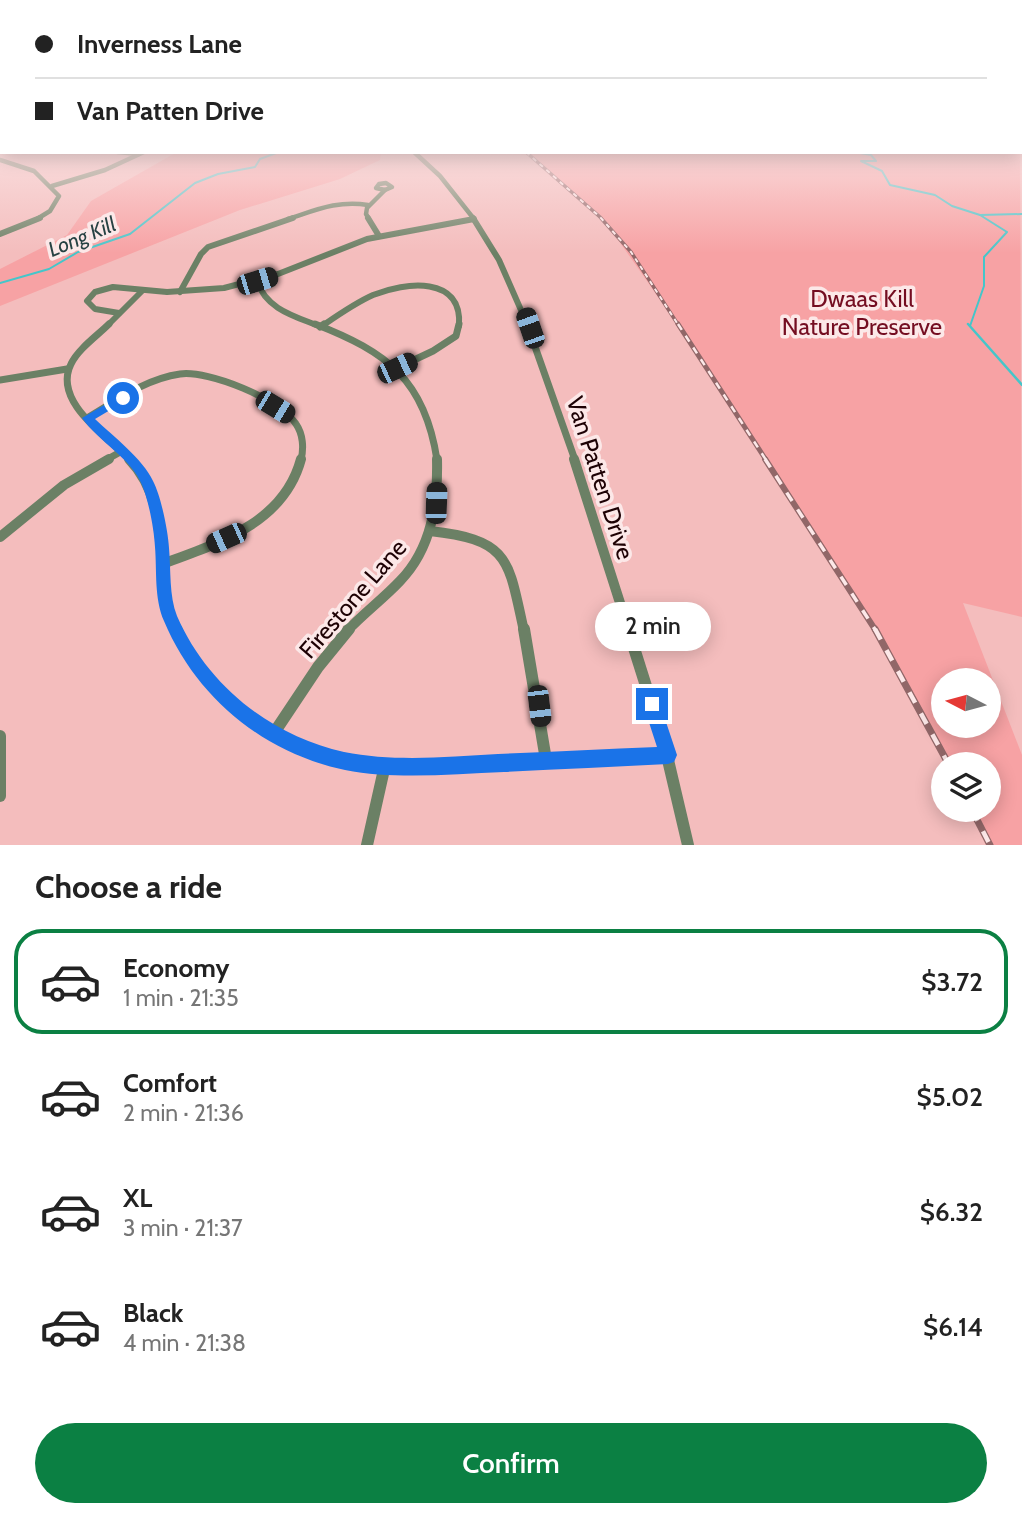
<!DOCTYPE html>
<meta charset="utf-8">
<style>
:root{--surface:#fff;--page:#f6f6f6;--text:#222;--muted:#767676;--line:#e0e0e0;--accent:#0b8043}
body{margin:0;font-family:Cabin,sans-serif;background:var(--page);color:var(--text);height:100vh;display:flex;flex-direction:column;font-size:26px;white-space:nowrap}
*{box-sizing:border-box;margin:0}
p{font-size:23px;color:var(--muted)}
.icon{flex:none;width:38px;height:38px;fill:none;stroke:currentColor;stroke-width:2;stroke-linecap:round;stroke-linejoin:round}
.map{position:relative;height:845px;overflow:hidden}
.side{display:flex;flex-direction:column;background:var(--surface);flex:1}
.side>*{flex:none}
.top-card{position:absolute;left:0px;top:0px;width:1022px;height:154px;box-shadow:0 4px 18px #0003;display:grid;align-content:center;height:154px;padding:0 35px;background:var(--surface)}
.needle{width:46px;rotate:276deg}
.fabs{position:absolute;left:931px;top:668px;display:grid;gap:14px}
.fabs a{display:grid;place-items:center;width:70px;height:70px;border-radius:50%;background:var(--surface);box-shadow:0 4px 18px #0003;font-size:35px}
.end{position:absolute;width:32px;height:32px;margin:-16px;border:9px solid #1a73e8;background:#fff;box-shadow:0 0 0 4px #fff}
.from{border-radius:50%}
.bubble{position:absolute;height:49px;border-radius:24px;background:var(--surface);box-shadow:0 4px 18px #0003;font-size:23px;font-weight:600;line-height:49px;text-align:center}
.car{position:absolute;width:21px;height:42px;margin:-21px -10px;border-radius:9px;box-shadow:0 0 5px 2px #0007;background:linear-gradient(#222 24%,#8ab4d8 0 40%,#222 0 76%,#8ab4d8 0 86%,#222 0)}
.top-card b{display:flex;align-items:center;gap:24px;height:66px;font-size:26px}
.top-card b+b{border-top:2px solid var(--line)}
.top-card i{width:18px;height:18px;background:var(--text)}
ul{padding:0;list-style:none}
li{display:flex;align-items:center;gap:21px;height:105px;margin:0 14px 10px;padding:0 21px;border:4px solid transparent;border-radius:28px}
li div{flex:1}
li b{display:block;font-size:26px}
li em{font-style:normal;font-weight:600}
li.active{border-color:var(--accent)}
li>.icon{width:63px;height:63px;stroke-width:1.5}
h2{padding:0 35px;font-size:32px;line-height:84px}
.button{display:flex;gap:14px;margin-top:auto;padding:14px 35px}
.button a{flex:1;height:80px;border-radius:42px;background:var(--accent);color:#fff;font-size:28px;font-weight:600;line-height:80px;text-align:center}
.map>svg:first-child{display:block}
.green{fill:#f7a2a4;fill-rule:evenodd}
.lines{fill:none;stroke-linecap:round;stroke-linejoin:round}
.stream-far1{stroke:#44c6ca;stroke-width:2}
.stream{stroke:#44c6ca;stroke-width:2.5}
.minor-far4{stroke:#6b8065;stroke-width:4.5}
.minor-far3{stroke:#6b8065;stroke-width:6}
.minor-far2{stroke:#6b8065;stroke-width:7}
.minor-far1{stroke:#6b8065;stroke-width:10}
.minor{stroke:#6b8065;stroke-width:12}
.rail-far3-casing{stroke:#916768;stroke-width:3.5}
.rail-far2-casing{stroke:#916768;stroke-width:5}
.rail-far1-casing{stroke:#916768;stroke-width:6}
.rail-casing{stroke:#916768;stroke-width:7}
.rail-far3{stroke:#fce8e8;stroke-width:2;stroke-dasharray:4.5;stroke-linecap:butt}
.rail-far2{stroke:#fce8e8;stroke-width:2.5;stroke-dasharray:7;stroke-linecap:butt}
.rail-far1{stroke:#fce8e8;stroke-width:3.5;stroke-dasharray:10;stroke-linecap:butt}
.rail{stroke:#fce8e8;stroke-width:4.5;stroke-dasharray:12;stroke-linecap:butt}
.route{fill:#1a73e8}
.labels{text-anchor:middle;stroke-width:7;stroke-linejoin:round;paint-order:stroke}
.far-water-label{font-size:21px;font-style:italic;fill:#274243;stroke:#fce8e8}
.park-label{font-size:24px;fill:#740d21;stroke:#fce8e8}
.street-label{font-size:24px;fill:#1d0104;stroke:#fce8e8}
</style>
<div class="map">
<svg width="1022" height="845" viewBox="0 0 1022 845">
<rect width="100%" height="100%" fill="#f4bdbd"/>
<g class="green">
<path d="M1020 134 1022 617 963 603 1022 755V845H986L970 810H989V765H949L884 643 694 348 607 224 526 152H1020ZM943 681H989V726H943Z"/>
<path d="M177 152H381L380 160 340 179 240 210 0 306V269L67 235 91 201Z"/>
</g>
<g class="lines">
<g class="stream-far1">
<path d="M855 152 871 155 876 161H861L882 171 890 185 935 195 952 206 980 215 1022 214"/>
<path d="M0 283 49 269 78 252 130 234 195 183 218 174 255 167 260 159 279 152"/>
<path d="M970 326 984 286V257L1007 232 980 215"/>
</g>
<path class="stream" d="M968 324 1022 385"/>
<g class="minor-far4">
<path d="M117 152 139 154"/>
<path d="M414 152 440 176 474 219"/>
<path d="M0 160 34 171 59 196 50 211 37 219"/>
<path d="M386 183 392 187 385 190 376 188 379 184Z"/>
<path d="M52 186 105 170 144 152"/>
<path d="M288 219C316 210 338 200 368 205"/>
<path d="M369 219 366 214 367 208 385 190"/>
</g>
<g class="minor-far3">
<path d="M368 218 379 236"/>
<path d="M473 218 499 260 528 326"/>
<path d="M0 234 40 218"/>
<path d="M257 281C266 309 294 316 319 326"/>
<path d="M180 292 201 254 208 247 293 218"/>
<path d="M119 313 95 309 87 301 95 292 113 287 167 292 224 288 278 274 367 239 474 219"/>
<path d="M107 326 142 291"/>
<path d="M322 326C338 315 355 303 373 295 405 282 463 275 459 326"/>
</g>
<g class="minor-far2">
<path d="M109 324C98 335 78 349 71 364 52 402 108 437 130 460"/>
<path d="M315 324C387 352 425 380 437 460"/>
<path d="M527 324 575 460"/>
<path d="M320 327 324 324"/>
<path d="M397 368 433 351 456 336 459 324"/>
<path d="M0 380 67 369"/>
<path d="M87 418C116 401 145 379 180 374 209 370 280 399 296 424 303 434 304 448 301 460"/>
<path d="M106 460 122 451"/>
</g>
<g class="minor-far1">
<path d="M129 459C175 507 151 574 176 631"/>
<path d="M574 459 629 631"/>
<path d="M430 531C511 540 508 560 524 631"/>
<path d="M0 537 64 485 109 459"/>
<path d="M162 564C219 543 284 523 301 459"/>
<path d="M347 631C364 613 383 599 400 581 432 548 438 503 437 459"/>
</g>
<g class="minor">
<path d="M176 629C190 661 213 689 241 711 321 776 417 768 514 762 565 759 617 757 668 755"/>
<path d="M524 629 546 760"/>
<path d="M628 629 664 743 688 845"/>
<path d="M274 733 318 667 349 629"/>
<path d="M0 736V796"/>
<path d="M367 845 385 765"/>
</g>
<g class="rail-far3-casing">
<path id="rail-far3" d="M526 152 600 217 631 252 679 326"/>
</g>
<g class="rail-far2-casing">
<path id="rail-far2" d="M678 324 766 460"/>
</g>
<g class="rail-far1-casing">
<path id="rail-far1" d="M765 459 876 631"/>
</g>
<g class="rail-casing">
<g id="rail">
<path d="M875 629 949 765"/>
<path d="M972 810 990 845"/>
</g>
</g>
<use href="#rail-far3" class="rail-far3"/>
<use href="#rail-far2" class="rail-far2"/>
<use href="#rail-far1" class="rail-far1"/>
<use href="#rail" class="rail"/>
</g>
<linearGradient id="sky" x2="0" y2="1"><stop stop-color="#66bbdc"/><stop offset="0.53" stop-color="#fae1e1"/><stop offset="1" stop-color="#fae1e1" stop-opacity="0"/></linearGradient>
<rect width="1022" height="253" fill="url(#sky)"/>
<path class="route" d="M123 394 127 395V400L95 419C113 436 143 459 153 481 161 496 168 531 169 548 171 570 169 596 177 616 207 685 271 736 344 752 394 762 447 757 498 754 551 752 604 749 657 747L643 704 646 698 652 695 657 698 660 704 677 755 674 762 668 764C613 767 559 769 504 772 452 774 396 780 345 770 263 753 196 697 164 621 154 598 157 571 155 547 154 529 149 502 142 485 131 458 99 442 82 418Z"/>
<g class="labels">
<g class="far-water-label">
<text transform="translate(82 237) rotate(-23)" y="7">Long Kill</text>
</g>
<g class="park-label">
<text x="862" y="307">Dwaas Kill<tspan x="862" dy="28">Nature Preserve</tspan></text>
</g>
<g class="street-label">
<text transform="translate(600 478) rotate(72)" y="8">Van Patten Drive</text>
<text transform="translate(353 599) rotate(-49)" y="8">Firestone Lane</text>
</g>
</g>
</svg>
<div class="fabs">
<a><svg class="needle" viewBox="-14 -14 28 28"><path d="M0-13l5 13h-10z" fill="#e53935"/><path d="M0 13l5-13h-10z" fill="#767676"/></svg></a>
<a><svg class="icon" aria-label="layers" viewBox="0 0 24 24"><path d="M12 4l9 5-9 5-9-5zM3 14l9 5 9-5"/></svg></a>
</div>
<i class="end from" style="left:123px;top:398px"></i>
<i class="end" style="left:652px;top:704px"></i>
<div class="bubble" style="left:595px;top:602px;width:116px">2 min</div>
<i class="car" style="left:257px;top:281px;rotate:73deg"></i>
<i class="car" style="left:530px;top:328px;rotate:341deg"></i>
<i class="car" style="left:397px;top:368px;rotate:65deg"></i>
<i class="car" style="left:275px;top:407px;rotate:121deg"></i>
<i class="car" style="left:436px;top:503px;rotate:2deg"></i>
<i class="car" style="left:226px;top:538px;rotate:246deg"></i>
<i class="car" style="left:539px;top:706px;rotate:173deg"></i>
<div class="top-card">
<b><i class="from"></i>Inverness Lane</b>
<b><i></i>Van Patten Drive</b>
</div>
</div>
<section class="side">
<h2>Choose a ride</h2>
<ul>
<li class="active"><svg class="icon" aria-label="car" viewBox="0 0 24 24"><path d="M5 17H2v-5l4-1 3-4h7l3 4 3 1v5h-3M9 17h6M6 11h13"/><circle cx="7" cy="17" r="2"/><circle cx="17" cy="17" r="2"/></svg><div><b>Economy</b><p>1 min · 21:35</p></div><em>$3.72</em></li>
<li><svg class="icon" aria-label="car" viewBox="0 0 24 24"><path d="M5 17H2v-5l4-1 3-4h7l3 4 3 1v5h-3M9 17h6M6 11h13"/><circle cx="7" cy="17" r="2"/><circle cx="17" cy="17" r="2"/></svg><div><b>Comfort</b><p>2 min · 21:36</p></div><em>$5.02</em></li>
<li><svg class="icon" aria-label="car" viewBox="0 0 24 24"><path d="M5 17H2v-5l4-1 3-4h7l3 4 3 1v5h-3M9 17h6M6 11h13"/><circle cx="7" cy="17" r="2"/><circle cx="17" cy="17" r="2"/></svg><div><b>XL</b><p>3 min · 21:37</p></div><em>$6.32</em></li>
<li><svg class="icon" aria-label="car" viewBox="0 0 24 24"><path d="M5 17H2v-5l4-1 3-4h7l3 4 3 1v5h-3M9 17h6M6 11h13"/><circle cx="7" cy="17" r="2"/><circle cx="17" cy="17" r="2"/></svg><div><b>Black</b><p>4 min · 21:38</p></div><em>$6.14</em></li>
</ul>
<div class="button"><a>Confirm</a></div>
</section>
